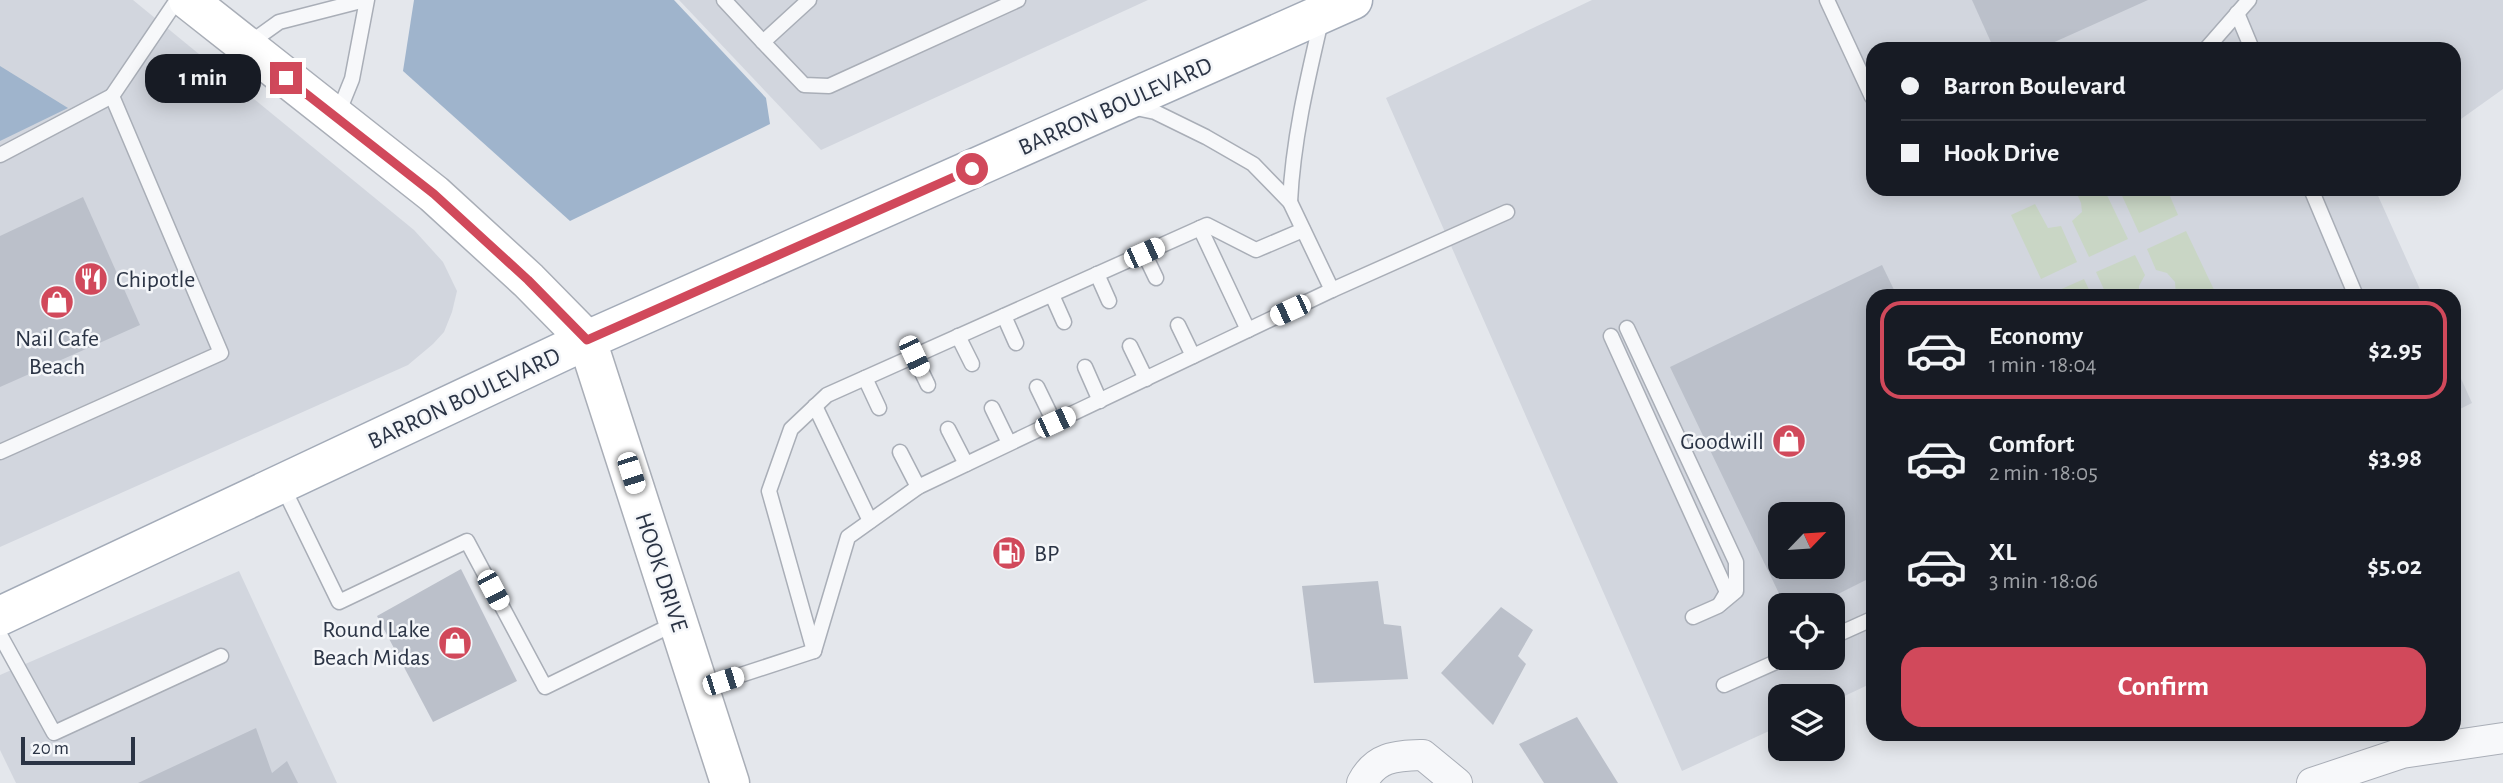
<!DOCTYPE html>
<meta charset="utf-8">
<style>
:root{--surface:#171b24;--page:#242831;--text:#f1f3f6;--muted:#9ea1a6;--line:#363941;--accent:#d1495b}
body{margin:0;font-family:"Alegreya Sans",sans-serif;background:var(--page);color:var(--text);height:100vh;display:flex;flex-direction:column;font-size:26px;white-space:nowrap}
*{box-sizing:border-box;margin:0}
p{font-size:23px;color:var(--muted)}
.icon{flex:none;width:38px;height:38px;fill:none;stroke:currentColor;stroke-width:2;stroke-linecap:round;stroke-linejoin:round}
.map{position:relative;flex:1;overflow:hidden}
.panel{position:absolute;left:1866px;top:289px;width:595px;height:452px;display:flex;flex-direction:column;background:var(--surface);border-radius:21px;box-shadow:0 4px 18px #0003}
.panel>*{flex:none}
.guide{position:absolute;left:1866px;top:42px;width:595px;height:154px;border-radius:21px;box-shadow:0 4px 18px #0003;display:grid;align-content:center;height:154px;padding:0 35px;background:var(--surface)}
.needle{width:46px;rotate:65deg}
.fabs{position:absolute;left:1768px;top:502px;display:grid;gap:14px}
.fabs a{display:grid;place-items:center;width:77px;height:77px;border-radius:14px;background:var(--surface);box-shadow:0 4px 18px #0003;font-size:35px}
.scale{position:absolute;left:21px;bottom:18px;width:114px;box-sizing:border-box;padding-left:7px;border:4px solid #2b3445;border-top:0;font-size:19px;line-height:24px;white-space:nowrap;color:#2b3445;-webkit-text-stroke:5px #f4f6f9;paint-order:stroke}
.end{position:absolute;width:32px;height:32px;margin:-16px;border:9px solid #d1495b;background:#fff;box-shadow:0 0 0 4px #fff}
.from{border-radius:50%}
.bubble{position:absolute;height:49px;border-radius:21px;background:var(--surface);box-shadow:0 4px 18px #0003;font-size:23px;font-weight:700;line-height:49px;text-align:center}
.car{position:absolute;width:21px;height:42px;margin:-21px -10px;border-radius:9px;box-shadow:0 0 5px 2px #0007;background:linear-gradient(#fff 24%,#345 0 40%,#fff 0 76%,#345 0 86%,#fff 0)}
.guide b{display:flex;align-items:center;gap:24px;height:66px;font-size:26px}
.guide b+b{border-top:2px solid var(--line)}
.guide i{width:18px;height:18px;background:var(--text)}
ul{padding:12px 0 0;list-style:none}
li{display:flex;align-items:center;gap:21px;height:98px;margin:0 14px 10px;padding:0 21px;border:4px solid transparent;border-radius:21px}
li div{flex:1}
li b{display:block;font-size:26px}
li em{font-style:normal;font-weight:700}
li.selected{border-color:var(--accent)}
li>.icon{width:63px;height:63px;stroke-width:1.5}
.primary-button{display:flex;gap:14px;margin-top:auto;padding:14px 35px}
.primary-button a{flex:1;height:80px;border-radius:21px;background:var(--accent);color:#fff;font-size:28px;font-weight:700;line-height:80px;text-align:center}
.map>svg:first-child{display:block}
.built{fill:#d2d6de;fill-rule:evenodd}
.green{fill:#c9d6c5}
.water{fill:#9fb4cc}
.building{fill:#bbc0ca;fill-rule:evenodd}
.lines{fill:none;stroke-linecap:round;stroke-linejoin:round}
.lane-casing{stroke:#a9aeb7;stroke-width:17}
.street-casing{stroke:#a9aeb7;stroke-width:32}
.secondary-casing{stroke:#a9aeb7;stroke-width:41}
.primary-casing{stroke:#a3abb8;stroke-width:41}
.lane{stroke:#f7f8fa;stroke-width:14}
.street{stroke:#f7f8fa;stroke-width:30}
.secondary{stroke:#fff;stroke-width:38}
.primary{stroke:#fff;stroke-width:38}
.route{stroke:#d1495b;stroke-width:9}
.labels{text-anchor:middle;stroke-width:5;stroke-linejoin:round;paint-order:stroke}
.street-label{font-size:24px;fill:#2b3445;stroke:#f4f6f9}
.poi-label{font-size:24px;fill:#2b3445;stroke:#f4f6f9;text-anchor:start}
</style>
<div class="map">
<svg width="2503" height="783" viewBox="0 0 2503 783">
<rect width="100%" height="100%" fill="#e4e7ec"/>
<g class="built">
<path d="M0 0H133L414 230 443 262 457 291 452 312 444 332 433 344 408 365 0 547Z"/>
<path d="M679 0H1148L821 150Z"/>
<path d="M1592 0H2503V89L2454 124V49H1872V189H2375L2423 296H1872V683L1832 702V696H1780V726L1682 771 1386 98ZM1780 514H1832V567H1780ZM1780 606H1832V658H1780Z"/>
<path d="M2454 363 2472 403 2454 412Z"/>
<path d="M239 571 337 783H16L0 750V675Z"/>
</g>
<g class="green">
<path d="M2075 189H2104L2128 239 2089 257 2072 221 2082 212 2081 203Z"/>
<path d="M2119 189H2167L2178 215 2139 233Z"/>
<path d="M2035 204 2048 228 2061 226 2077 262 2041 279 2011 215Z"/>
<path d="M2186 231 2217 296H2176L2175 282 2167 273 2156 270 2147 249Z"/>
<path d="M2135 255 2145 275 2139 286V296H2107L2096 272Z"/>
<path d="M2084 279 2092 296H2048V295Z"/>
</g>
<g class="water">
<path d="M414 0H674L766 98 770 124 570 221 403 71Z"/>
<path d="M0 66 68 108 0 141Z"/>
</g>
<g class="building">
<path d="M1972 0H2148L2039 49H1994Z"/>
<path d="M83 197 140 325 0 387V236Z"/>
<path d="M1882 265 1897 296H1872V577L1814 606H1785L1670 367ZM1780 514H1832V567H1780Z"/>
<path d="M461 569 517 681 433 722 377 616Z"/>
<path d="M1378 581 1384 624 1401 626 1408 679 1314 683 1302 586Z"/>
<path d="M1501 607 1533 630 1518 656 1526 664 1493 725 1441 673Z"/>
<path d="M1577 717 1618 783H1544L1519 744Z"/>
<path d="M256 728 272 773 287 761 298 783H138Z"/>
</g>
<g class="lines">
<g class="lane-casing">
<g id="lane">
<path d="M724 0 763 42 809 0"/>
<path d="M1827 0 1872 97"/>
<path d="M2237 13 2252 49"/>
<path d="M763 42 804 85 829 86 1018 0"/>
<path d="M247 45 279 22 365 0"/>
<path d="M2206 49 2249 0"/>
<path d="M1131 107 1155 112 1206 137 1253 164 1290 202 1332 290"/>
<path d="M337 116 352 79 367 0"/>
<path d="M0 155 112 96"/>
<path d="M2311 189 2356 296"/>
<path d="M1290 202C1293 140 1307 81 1321 21"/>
<path d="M1200 228 1248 330"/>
<path d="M1144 253 1156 278"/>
<path d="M1097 274 1109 301"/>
<path d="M1052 295 1064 322"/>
<path d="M1004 316 1016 343"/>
<path d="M1178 325 1193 356"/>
<path d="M1627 328 1736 562V591L1718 606 1693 617"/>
<path d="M958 336 972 364"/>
<path d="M1611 336 1727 592 1720 604"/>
<path d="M1130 346 1146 379"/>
<path d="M914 356 928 385"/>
<path d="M1085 367 1100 401"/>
<path d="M865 378 879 408"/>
<path d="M1037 387 1054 422"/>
<path d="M815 406 870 521"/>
<path d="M992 408 1009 443"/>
<path d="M948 429 966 464"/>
<path d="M0 452 221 353 112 96 177 0"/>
<path d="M900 452 918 487"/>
<path d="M282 485 339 602 467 541 545 687 678 622"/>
<path d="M0 635 54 733 221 656"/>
<path d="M1832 637 1872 619"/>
<path d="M814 651 769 491 791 429 827 395 1207 225 1256 250 1303 230"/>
<path d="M1724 685 1785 658"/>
<path d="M701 688 814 651 848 537 918 487 1332 290 1507 212"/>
</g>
</g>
<g class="street-casing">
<g id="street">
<path d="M1362 783C1376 756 1396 756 1423 755L1457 783"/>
<path d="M2312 783 2402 753 2503 738"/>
</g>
</g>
<g class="secondary-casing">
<path id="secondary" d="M188 0 434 194 528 280 587 340 730 783"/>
</g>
<g class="primary-casing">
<path id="primary" d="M0 616 587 340 1353 0"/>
</g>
<use href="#lane" class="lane"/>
<use href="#street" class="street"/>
<use href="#secondary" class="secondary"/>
<use href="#primary" class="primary"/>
</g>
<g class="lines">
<path class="route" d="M286 78 434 194 528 280 587 340 972 169"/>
</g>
<defs>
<g id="restaurant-disc" transform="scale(1.75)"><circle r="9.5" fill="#d1495b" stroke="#f4f6f9"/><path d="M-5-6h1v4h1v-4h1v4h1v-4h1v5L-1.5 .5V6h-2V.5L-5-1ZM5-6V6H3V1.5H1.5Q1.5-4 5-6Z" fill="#fff"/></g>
<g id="shop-disc" transform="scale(1.75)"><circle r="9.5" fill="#d1495b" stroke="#f4f6f9"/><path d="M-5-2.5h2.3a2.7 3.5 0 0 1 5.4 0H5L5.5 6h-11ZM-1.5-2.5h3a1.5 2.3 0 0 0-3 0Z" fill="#fff"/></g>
<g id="fuel-disc" transform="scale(1.75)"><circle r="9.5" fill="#d1495b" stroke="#f4f6f9"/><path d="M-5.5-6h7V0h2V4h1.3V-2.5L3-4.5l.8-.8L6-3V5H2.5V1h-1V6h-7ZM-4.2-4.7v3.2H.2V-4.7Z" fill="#fff"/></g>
</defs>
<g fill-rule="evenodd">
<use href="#restaurant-disc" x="91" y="279"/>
<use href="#shop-disc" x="57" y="302"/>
<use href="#shop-disc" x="1789" y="441"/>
<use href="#fuel-disc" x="1009" y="553"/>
<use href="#shop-disc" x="455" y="643"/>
</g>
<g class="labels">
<g class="street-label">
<text transform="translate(1115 106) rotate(-24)" y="8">BARRON BOULEVARD</text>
<text transform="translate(464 398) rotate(-25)" y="8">BARRON BOULEVARD</text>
<text transform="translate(662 572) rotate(72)" y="8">HOOK DRIVE</text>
</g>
<g class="poi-label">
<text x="116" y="287">Chipotle</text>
<text x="57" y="346" text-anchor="middle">Nail Cafe<tspan x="57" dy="28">Beach</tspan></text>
<text x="1764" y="449" text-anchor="end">Goodwill</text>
<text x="1034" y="561">BP</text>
<text x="430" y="637" text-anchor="end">Round Lake<tspan x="430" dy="28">Beach Midas</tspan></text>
</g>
</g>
</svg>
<div class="fabs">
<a><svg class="needle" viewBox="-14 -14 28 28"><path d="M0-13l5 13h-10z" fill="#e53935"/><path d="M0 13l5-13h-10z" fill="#9ea1a6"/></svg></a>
<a><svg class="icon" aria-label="locate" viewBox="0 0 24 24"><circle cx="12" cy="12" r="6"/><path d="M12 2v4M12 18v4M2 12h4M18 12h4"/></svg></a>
<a><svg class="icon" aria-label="layers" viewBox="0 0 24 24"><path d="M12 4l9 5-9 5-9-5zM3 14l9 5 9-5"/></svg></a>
</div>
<div class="scale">20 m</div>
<i class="end from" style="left:972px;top:169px"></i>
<i class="end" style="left:286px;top:78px"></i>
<div class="bubble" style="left:145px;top:54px;width:116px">1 min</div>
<i class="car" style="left:1144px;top:253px;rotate:66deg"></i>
<i class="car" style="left:1290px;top:310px;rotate:245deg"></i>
<i class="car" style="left:914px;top:356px;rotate:155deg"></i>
<i class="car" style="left:1055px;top:422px;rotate:65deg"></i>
<i class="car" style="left:631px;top:473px;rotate:162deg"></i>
<i class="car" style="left:493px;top:590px;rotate:152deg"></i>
<i class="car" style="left:723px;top:681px;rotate:72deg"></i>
<div class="guide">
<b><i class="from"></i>Barron Boulevard</b>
<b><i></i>Hook Drive</b>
</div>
<section class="panel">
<ul>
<li class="selected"><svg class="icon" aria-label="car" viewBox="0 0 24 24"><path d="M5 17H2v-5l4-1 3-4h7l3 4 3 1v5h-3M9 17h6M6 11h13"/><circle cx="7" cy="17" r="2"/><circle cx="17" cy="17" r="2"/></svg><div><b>Economy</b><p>1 min · 18:04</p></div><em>$2.95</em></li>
<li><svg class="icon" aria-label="car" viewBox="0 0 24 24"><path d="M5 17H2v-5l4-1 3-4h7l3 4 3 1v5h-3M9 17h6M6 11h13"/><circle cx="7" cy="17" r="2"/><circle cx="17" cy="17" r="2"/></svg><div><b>Comfort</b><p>2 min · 18:05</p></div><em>$3.98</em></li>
<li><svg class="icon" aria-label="car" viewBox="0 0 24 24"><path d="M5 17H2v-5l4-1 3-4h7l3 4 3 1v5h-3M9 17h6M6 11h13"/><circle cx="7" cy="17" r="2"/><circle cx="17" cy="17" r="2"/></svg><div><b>XL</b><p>3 min · 18:06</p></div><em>$5.02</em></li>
</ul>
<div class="primary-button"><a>Confirm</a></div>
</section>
</div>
